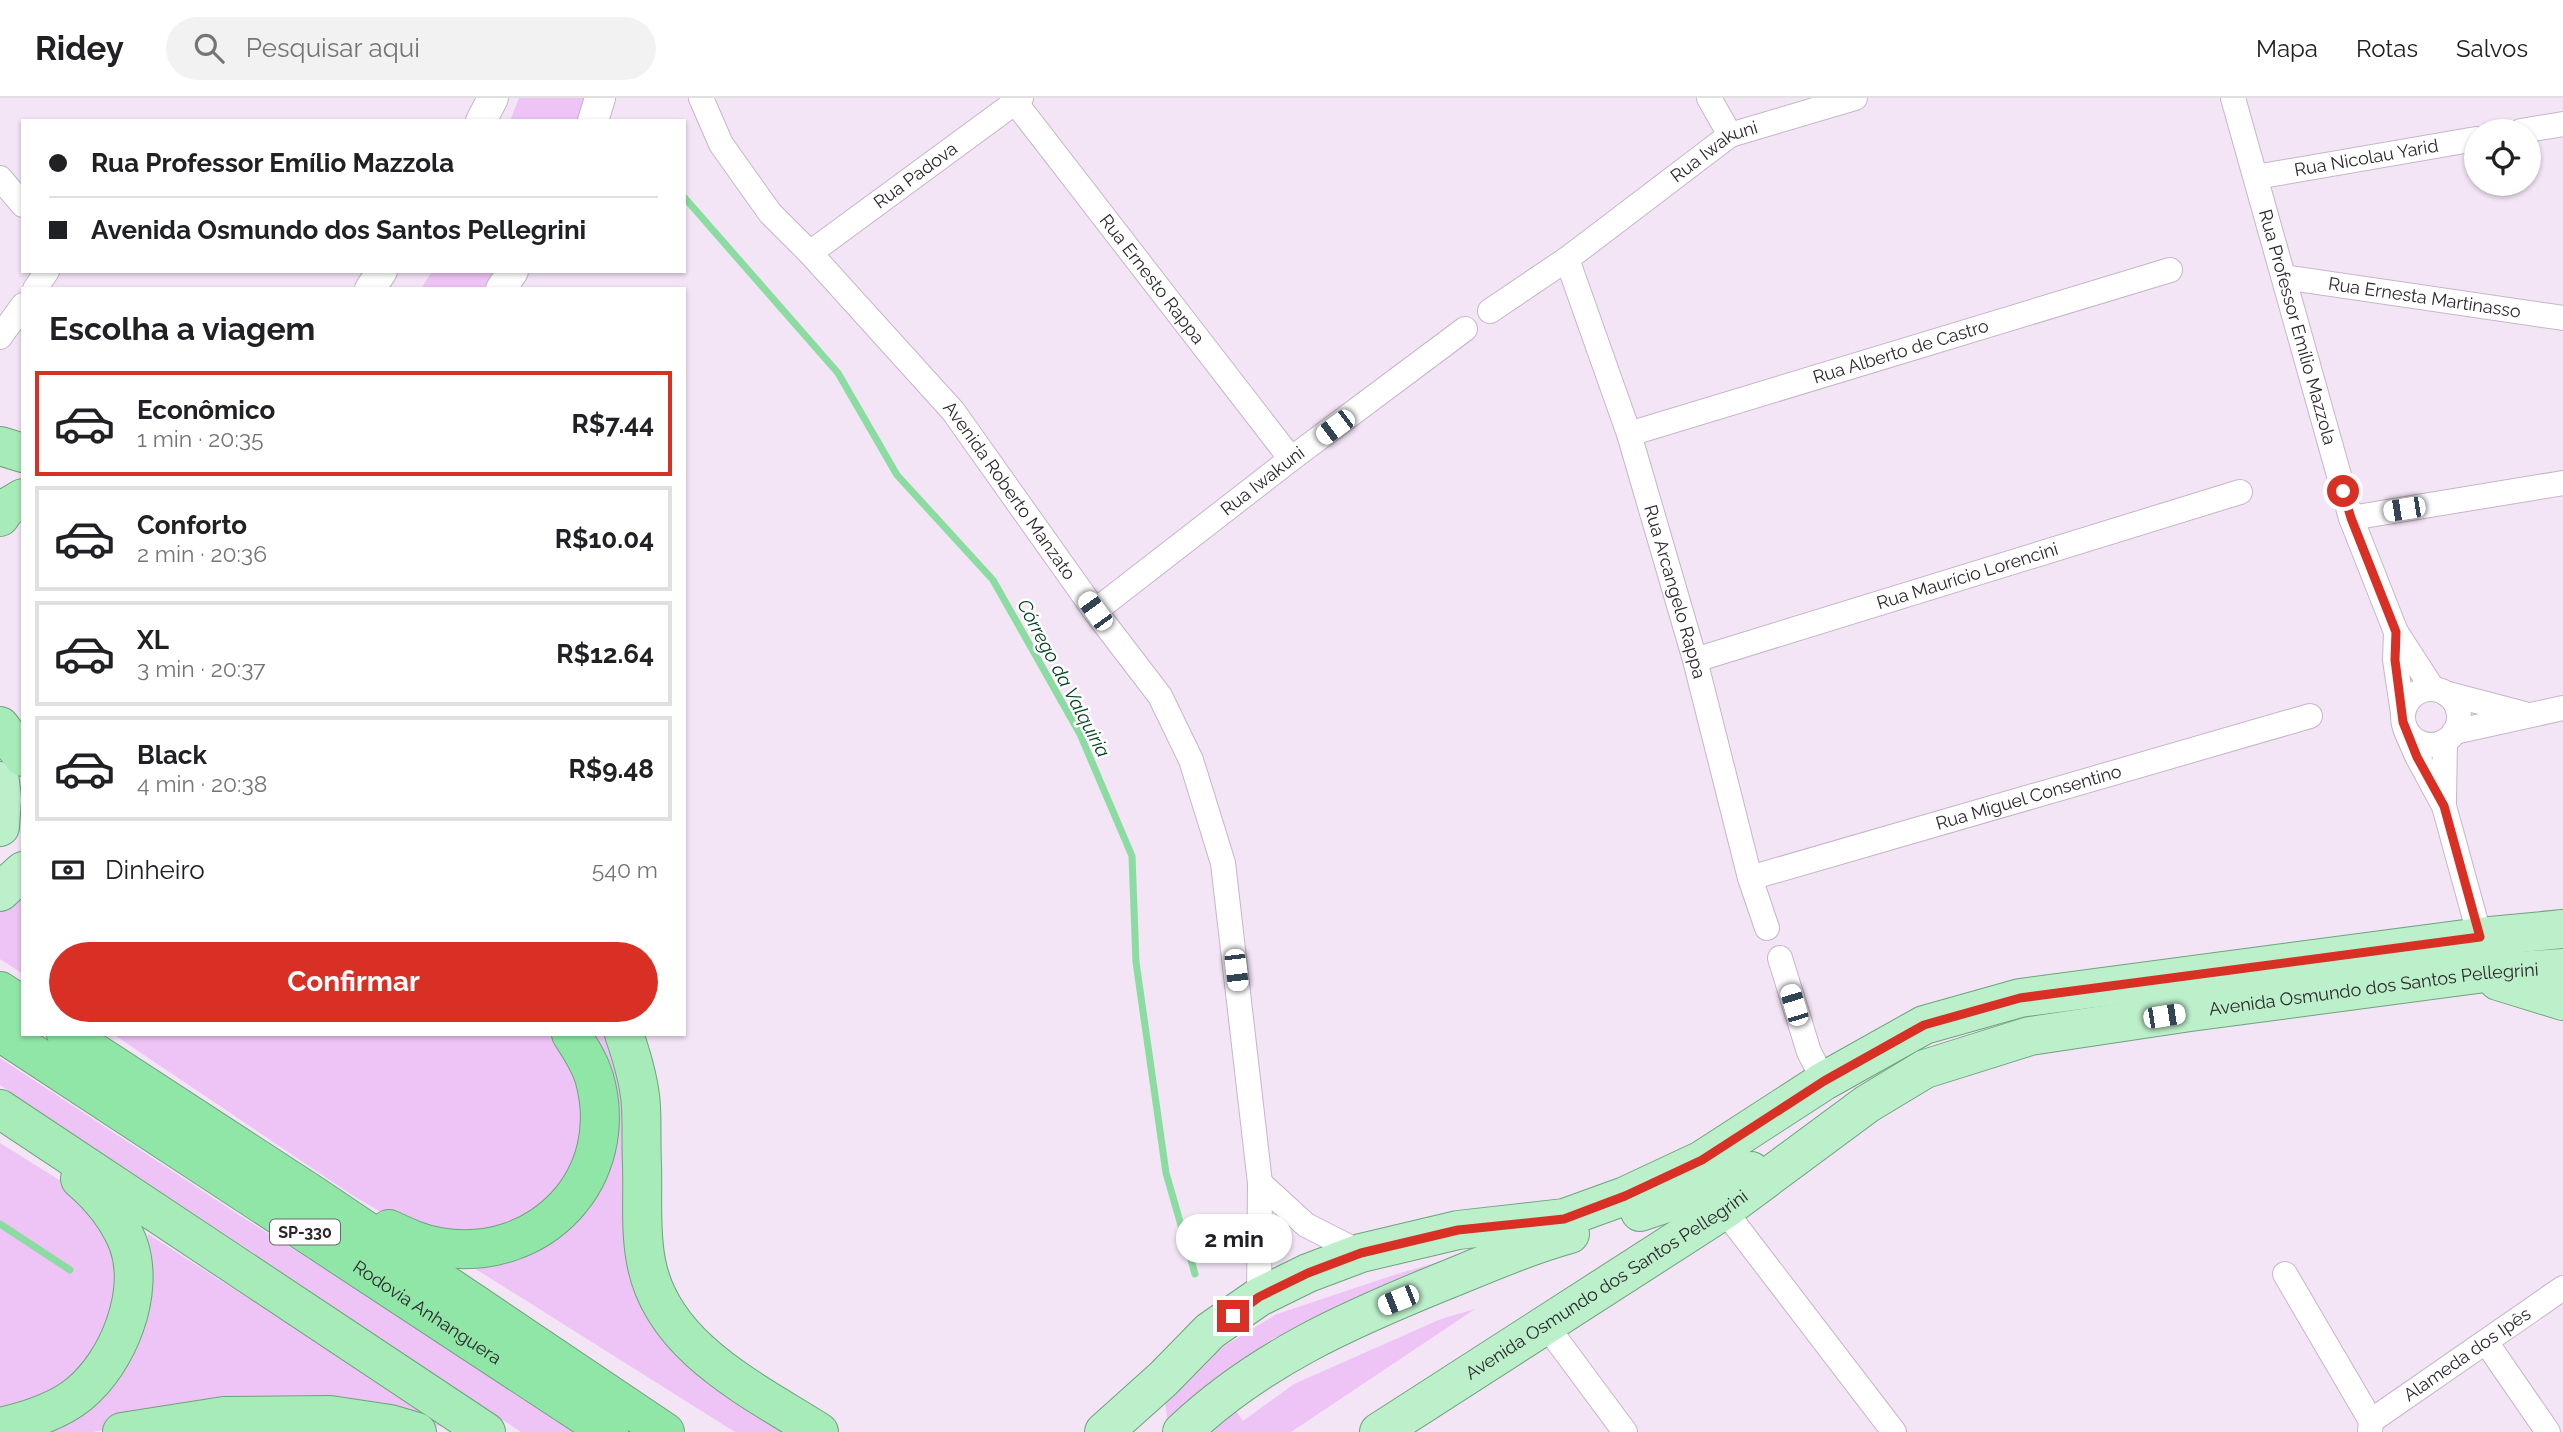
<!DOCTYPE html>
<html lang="pt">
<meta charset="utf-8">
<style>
:root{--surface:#fff;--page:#f2f2f2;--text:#202124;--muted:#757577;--line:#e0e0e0;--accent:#d93025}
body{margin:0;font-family:Raleway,sans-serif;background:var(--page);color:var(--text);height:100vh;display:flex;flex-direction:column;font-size:26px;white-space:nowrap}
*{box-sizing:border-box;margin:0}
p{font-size:23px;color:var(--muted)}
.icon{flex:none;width:38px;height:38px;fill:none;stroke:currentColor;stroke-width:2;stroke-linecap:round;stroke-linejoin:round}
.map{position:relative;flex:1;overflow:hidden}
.sheet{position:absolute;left:21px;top:189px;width:665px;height:749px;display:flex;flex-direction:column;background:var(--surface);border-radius:0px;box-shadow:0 2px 5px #0004}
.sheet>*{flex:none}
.top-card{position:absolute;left:21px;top:21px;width:665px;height:154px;border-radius:0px;box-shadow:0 2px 5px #0004;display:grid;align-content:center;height:154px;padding:0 28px;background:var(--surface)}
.fabs{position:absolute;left:2464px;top:21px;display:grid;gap:14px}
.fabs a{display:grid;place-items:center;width:77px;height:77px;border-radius:50%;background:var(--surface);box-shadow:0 2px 5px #0004;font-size:35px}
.end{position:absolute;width:32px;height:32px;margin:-16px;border:9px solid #d93025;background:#fff;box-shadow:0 0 0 4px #fff}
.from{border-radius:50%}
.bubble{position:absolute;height:49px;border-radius:24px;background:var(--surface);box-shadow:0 2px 5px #0004;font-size:23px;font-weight:700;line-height:49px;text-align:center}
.car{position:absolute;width:21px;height:42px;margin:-21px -10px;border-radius:9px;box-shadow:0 0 5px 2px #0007;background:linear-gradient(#fff 24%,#345 0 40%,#fff 0 76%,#345 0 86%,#fff 0)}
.top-card b{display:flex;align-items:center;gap:24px;height:66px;font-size:26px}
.top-card b+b{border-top:2px solid var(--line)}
.top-card i{width:18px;height:18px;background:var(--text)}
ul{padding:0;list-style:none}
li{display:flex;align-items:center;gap:21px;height:105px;margin:0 14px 10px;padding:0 14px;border:4px solid var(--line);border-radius:0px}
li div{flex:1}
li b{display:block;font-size:26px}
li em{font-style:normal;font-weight:700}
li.active{border-color:var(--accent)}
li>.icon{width:63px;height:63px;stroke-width:1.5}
h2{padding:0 28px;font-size:32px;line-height:84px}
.pay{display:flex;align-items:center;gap:18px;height:77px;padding:0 28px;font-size:26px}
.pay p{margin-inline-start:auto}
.primary-button{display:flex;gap:14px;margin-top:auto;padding:14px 28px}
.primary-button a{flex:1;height:80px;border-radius:42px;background:var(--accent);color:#fff;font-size:28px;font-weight:700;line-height:80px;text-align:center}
header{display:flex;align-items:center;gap:42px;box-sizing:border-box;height:98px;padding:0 35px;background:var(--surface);border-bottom:2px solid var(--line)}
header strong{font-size:33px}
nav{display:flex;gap:38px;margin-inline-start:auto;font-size:24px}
.search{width:490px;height:63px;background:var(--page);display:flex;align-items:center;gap:18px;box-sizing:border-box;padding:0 24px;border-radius:38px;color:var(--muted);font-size:26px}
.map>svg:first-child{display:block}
.green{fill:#eec3f5}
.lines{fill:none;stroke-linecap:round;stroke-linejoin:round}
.stream{stroke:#8bdca0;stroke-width:7}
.minor-casing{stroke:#c5b6c8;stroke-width:26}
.tertiary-casing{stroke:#c5b6c8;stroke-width:32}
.primary-casing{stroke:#6da37d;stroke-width:40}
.trunk-casing{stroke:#6da37d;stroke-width:40}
.motorway-casing{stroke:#6da37d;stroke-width:40}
.minor{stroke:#fff;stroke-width:24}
.tertiary{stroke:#fff;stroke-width:30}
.primary{stroke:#bcf0ca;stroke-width:38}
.trunk{stroke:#a6ebb8;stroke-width:38}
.motorway{stroke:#90e6a7;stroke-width:38}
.route{stroke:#d93025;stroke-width:9}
.labels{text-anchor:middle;stroke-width:5;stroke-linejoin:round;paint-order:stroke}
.shield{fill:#fff;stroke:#6c686d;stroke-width:2}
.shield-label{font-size:16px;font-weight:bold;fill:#2d272e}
.street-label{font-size:18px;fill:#2d272e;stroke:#fff}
.water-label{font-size:19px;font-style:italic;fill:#04441f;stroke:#fff}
</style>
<header>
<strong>Ridey</strong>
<div class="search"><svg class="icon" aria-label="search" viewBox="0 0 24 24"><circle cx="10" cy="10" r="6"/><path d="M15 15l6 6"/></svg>Pesquisar aqui</div>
<nav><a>Mapa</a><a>Rotas</a><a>Salvos</a></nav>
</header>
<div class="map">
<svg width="2563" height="1334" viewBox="0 0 2563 1334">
<rect width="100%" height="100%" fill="#f3e4f6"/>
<g class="green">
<path d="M519 0H595L588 23H510Z"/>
<path d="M432 173H510L498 191H421Z"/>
<path d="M23 790V876L0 861V814Z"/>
<path d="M113 936H558L582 976 583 1055 539 1116 469 1141 391 1120 352 1097Z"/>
<path d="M585 936H606L625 994 633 1156 793 1334H735L474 1170 510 1163 576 1120Z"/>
<path d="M0 960 239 1117 426 1235 574 1334H521L0 987Z"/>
<path d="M0 1045 64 1085 105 1131 115 1164 117 1192 103 1245 58 1291 0 1313Z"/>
<path d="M148 1136 450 1330 423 1325H135L93 1334H32L147 1196Z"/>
<path d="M1463 1157 1274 1240 1214 1281 1243 1323 1294 1286 1441 1221 1475 1211 1291 1334H1171L1168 1326 1165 1303 1200 1263 1277 1216 1397 1176Z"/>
</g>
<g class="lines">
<g class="stream">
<path d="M684 99 838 275 897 377 993 482 1080 636 1132 758 1136 864 1166 1075 1195 1176"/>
<path d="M0 1126 70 1172"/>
</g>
<g class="minor-casing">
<g id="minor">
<path id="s1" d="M701 0 721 46 770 115 810 155 953 313 1095 513 1160 598 1191 662 1223 765 1260 1085 1259 1199"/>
<path id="s2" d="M1012 0 1291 361"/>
<path d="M1709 0 1730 37"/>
<path id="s3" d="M2233 0 2351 420 2396 534 2433 591"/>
<path d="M2521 33 2563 26"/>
<path id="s4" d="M2256 79 2476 41"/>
<path d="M0 80 23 107"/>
<path id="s5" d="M810 155 1021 0"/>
<path id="s6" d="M1567 161 1629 336 1695 562 1750 780 1767 830"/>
<path id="s7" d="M2284 179 2563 220"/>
<path d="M35 191 47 173"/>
<path id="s8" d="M1490 213 1567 161 1730 37 1855 0"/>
<path d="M0 239 23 207"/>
<path id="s9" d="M1629 336 2170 172"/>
<path d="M2351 420 2563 385"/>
<path id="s10" d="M1095 513 1291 361 1465 231"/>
<path d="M2396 534 2395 562 2403 615"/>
<path id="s11" d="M1695 562 2240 394"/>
<circle cx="2431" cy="619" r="28"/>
<path d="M2445 595 2525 616"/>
<path d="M2406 633 2417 658 2444 708 2480 839"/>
<path d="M2454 634 2563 610"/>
<path d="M2444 703 2445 643"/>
<path id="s12" d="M1750 780 2310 618"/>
<path d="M1780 860 1809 954 1824 983"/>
<path d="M1260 1085 1306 1127 1361 1155"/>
<path d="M1724 1112 1894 1334"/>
<path d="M2285 1176 2371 1323 2370 1334"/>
<path d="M1545 1226 1625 1334"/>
<path d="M2486 1244 2548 1334"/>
<path id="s13" d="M2371 1323 2563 1190"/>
</g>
</g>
<g class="tertiary-casing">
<g id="tertiary">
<path d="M481 23 493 0"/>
<path d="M593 23 600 0"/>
<path d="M370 191 382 173"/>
<path d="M501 191 513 173"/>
</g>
</g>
<g class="primary-casing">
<g id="primary">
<path d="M0 683 2 701 0 729"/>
<path d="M0 794 23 773"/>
<path d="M2498 883 2563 903"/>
<path d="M1640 1114 1715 1089 1751 1073"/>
<path d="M1104 1334 1163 1281 1210 1233 1259 1199 1308 1175 1361 1155 1458 1132 1564 1120 1625 1098 1702 1062 1824 983 1924 927 2020 900 2480 839 2563 831"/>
<path d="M1182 1334C1259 1261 1348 1222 1444 1183 1486 1166 1527 1148 1570 1136"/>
<path id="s14" d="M1379 1334 1724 1112 1867 1006 1925 971 2030 938 2190 914 2485 875 2563 870"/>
</g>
</g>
<g class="trunk-casing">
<g id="trunk">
<path d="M0 348 23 355"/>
<path d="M0 419 6 410 23 400"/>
<path d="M0 628 23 659"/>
<path d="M624 936C632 959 640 985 641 1009 642 1028 641 1048 642 1067 643 1099 640 1133 646 1163 661 1249 753 1292 819 1334"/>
<path d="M0 1011 486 1334"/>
<path d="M0 1329C27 1323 57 1314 79 1296 118 1264 146 1195 128 1145 118 1120 101 1099 80 1081"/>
<path d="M122 1334 224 1318 330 1317 390 1326 417 1334"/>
</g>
</g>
<g class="motorway-casing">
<g id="motorway">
<path d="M0 893 23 908"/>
<path id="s15" d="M0 934 609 1334"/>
<path d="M66 936 313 1097 665 1334"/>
<path d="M389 1131C406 1139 421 1146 439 1149 541 1166 623 1079 594 979 589 963 580 950 571 936"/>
</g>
</g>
<use href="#minor" class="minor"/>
<use href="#tertiary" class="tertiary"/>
<use href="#primary" class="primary"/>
<use href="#trunk" class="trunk"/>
<use href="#motorway" class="motorway"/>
</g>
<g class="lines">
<path class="route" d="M1233 1218 1259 1199 1308 1175 1361 1155 1458 1132 1564 1121 1625 1098 1702 1062 1824 983 1924 927 2020 900 2480 839 2444 708 2417 659 2403 624 2395 562 2396 534 2351 420 2343 393"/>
</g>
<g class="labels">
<rect class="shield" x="270" y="1121.5" width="70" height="25" rx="5"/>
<g class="shield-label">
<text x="305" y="1140">SP-330</text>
</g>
<g class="street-label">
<text dy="6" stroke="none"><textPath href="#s8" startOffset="276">Rua Iwakuni</textPath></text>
<text dy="6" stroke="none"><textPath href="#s4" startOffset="112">Rua Nicolau Yarid</textPath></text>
<text dy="6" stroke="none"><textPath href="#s5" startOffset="131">Rua Padova</textPath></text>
<text dy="6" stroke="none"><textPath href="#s2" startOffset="229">Rua Ernesto Rappa</textPath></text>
<text dy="6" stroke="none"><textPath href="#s7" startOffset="142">Rua Ernesta Martinasso</textPath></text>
<text dy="6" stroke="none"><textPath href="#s3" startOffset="238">Rua Professor Emílio Mazzola</textPath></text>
<text dy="6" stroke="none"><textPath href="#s9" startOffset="284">Rua Alberto de Castro</textPath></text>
<text dy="6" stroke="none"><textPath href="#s10" startOffset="212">Rua Iwakuni</textPath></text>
<text dy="6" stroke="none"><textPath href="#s1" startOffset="502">Avenida Roberto Manzato</textPath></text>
<text dy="6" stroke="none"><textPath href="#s11" startOffset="285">Rua Maurício Lorencini</textPath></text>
<text dy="6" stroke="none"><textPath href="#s6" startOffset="350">Rua Arcangelo Rappa</textPath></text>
<text dy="6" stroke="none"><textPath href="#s12" startOffset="290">Rua Miguel Consentino</textPath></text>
<text dy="6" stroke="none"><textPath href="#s14" startOffset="1113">Avenida Osmundo dos Santos Pellegrini</textPath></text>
<text dy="6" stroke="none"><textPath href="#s14" startOffset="271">Avenida Osmundo dos Santos Pellegrini</textPath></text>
<text dy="6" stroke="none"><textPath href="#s15" startOffset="511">Rodovia Anhanguera</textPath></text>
<text dy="6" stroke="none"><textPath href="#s13" startOffset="117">Alameda dos Ipês</textPath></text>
</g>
<g class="water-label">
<text transform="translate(1064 580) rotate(62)" y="7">Córrego da Valquiria</text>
</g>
</g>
</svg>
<div class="fabs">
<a><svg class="icon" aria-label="locate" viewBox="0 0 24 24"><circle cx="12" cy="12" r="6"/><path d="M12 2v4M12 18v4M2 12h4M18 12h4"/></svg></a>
</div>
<i class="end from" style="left:2343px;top:393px"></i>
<i class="end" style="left:1233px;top:1218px"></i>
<div class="bubble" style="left:1176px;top:1116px;width:116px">2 min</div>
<i class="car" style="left:1335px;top:329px;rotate:233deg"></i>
<i class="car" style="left:2404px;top:411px;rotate:261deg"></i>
<i class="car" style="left:1095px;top:513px;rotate:324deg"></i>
<i class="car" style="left:1236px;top:872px;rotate:173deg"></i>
<i class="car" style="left:1794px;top:907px;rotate:343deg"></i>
<i class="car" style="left:2164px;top:918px;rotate:81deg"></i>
<i class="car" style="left:1398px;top:1202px;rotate:248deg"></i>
<div class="top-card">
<b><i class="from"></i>Rua Professor Emílio Mazzola</b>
<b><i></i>Avenida Osmundo dos Santos Pellegrini</b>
</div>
<section class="sheet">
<h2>Escolha a viagem</h2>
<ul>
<li class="active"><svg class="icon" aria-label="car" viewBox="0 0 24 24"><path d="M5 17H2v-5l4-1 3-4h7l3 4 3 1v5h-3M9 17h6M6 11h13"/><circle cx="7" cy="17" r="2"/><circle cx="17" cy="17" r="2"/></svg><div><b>Econômico</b><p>1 min · 20:35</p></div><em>R$7.44</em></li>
<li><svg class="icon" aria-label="car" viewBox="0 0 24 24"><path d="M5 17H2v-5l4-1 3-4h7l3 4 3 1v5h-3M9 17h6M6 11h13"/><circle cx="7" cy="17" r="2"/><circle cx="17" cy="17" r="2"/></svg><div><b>Conforto</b><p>2 min · 20:36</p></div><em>R$10.04</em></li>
<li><svg class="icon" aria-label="car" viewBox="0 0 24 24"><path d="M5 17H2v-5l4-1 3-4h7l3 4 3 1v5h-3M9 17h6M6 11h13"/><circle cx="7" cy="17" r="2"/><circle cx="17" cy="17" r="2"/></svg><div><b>XL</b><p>3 min · 20:37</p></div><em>R$12.64</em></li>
<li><svg class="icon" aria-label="car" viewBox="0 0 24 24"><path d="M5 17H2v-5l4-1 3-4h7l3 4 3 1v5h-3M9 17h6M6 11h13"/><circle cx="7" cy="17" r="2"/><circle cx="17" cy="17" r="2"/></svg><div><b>Black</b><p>4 min · 20:38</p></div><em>R$9.48</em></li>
</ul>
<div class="pay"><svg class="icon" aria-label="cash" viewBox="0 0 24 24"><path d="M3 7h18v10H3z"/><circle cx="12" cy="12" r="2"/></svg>Dinheiro<p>540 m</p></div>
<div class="primary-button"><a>Confirmar</a></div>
</section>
</div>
